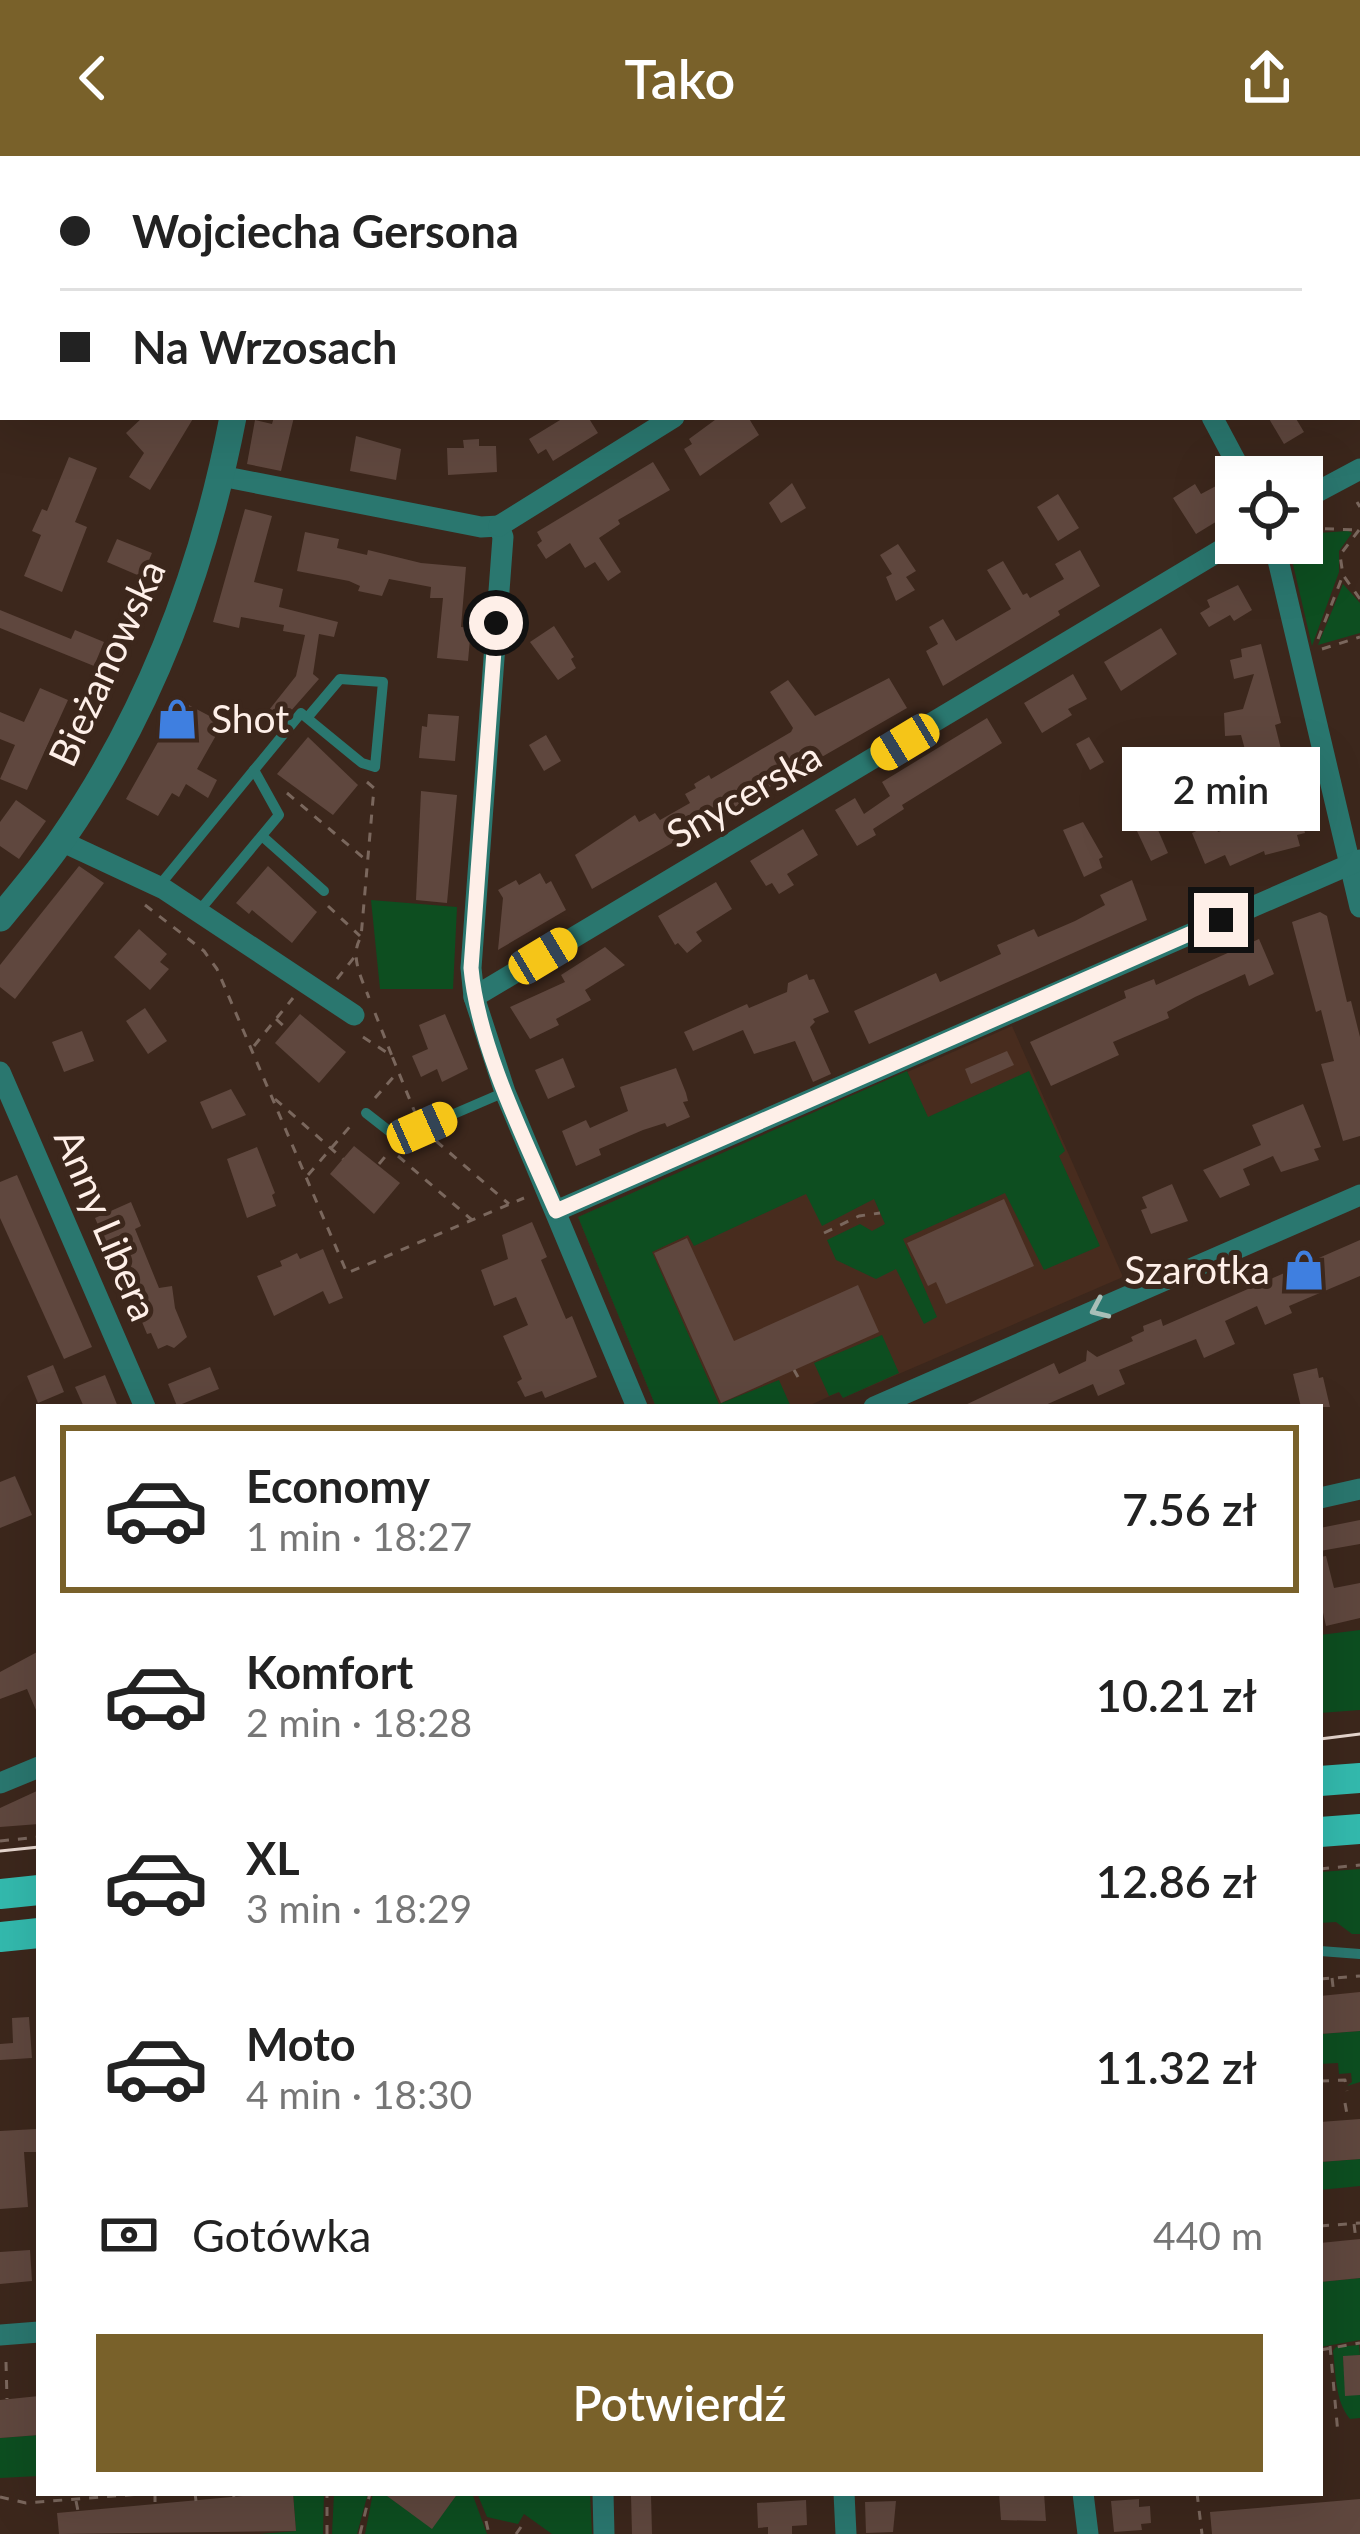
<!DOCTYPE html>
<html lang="pl">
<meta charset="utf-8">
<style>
:root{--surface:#fff;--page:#f6f6f6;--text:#222;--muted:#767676;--line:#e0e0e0;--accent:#79612a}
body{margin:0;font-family:Lato,sans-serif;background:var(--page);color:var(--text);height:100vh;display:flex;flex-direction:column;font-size:45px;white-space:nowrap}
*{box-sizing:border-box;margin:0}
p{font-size:39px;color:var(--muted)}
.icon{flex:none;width:66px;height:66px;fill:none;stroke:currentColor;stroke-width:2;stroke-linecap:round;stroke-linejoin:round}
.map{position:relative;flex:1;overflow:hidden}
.drawer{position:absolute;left:36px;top:1248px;width:1287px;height:1092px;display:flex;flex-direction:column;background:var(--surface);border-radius:0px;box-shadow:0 12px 48px #0002}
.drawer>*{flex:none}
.hud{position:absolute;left:0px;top:0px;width:1362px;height:264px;box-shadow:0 12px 48px #0002;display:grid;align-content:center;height:264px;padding:0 60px;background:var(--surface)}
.tools{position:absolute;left:1215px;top:300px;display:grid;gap:24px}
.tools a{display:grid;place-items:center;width:108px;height:108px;border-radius:0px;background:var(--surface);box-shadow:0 12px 48px #0002;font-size:60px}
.end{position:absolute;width:54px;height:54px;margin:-27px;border:15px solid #feefe8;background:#111;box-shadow:0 0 0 6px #111}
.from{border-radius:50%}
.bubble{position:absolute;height:84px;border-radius:0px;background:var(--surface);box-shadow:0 12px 48px #0002;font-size:39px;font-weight:600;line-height:84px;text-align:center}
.car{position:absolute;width:36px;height:72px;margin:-36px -18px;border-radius:15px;box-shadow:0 0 9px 3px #0007;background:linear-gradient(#f5c518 24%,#345 0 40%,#f5c518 0 76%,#345 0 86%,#f5c518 0)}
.hud b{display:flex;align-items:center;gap:42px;height:114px;font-size:45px}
.hud b+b{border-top:3px solid var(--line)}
.hud i{width:30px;height:30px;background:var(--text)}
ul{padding:21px 0 0;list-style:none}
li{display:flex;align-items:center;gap:36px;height:168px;margin:0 24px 18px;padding:0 36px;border:6px solid transparent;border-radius:0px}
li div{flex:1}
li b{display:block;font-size:45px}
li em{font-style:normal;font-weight:600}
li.on{border-color:var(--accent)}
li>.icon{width:108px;height:108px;stroke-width:1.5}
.pay{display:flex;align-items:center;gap:30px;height:132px;padding:0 60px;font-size:45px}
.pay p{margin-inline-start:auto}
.cta{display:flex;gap:24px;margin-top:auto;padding:24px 60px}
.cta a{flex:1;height:138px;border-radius:0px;background:var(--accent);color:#fff;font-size:48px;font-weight:600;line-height:138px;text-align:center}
header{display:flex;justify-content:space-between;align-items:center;height:156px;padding:0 60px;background:var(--accent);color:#fff;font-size:54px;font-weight:600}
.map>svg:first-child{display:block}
.built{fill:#482c1e}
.green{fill:#0d4e20}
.building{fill:#5f473e}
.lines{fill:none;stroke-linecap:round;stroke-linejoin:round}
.path{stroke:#7a675d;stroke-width:3;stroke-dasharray:9 9;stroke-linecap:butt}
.service{stroke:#2a776f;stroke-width:10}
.minor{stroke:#2a776f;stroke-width:21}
.tertiary{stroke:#2a776f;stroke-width:27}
.primary{stroke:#33baae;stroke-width:30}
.tram{stroke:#e7d7cf;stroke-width:3}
.oneway{stroke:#a9bfb8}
.route{stroke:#feefe8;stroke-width:15}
.labels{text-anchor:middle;stroke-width:10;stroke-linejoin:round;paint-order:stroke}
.street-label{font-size:39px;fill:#feefe8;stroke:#3c271c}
.poi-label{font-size:39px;fill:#feefe8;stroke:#3c271c;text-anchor:start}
</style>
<header><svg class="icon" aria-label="back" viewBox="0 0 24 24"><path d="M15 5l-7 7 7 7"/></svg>Tako<svg class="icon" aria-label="share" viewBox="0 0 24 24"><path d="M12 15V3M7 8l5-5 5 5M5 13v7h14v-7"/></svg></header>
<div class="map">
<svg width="1360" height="2378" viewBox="0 0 1360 2378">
<rect width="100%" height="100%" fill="#3c271c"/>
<path class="built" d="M1012 870 1123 1121 843 1242 839 1236 806 1251H656L578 1061Z"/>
<g class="green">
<path d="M1348 375 1352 377 1339 395V416L1312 490 1289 391 1290 387H1302V378Z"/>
<path d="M1343 428 1360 447V477L1318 489Z"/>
<path d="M371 744 457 751 453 833H380Z"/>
<path d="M907 915 928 961 1029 915 1065 995 1059 1000 1100 1090 1044 1114 1005 1037 903 1083 937 1161 924 1168 896 1113 876 1123 836 1104 827 1084 860 1068 872 1075 885 1068 874 1043 822 1070 806 1038 694 1090 688 1079 652 1096 719 1248 779 1224 791 1251H656L578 1061Z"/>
<path d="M882 1179 899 1217 843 1242 839 1236 829 1240 814 1207Z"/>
<path d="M1360 1474V1554L1320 1557V1479Z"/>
<path d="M1360 1713V1778H1352L1336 1766 1320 1767V1716Z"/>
<path d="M1360 1875V1926L1347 1930 1352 1926 1351 1917 1339 1918 1338 1907 1320 1908V1878Z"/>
<path d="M1360 2003V2030L1320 2034V2006Z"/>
<path d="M1360 2122V2184L1320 2191V2126Z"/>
<path d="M1359 2189 1360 2199 1343 2201 1346 2239H1360V2262L1350 2263C1335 2245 1336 2218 1333 2195L1336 2191Z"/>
<path d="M39 2279V2320L0 2322V2282Z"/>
<path d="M293 2337H324L323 2378H260L296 2375Z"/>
<path d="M334 2337H368L357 2378H332Z"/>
<path d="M373 2337H383L432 2372 458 2337H472L487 2378H365Z"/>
<path d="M477 2337H590L592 2378H552L524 2358 518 2368 487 2361Z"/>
</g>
<g class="building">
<path d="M143 261H194L150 334 129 321 144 297 126 277Z"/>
<path d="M274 261H294L281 315 247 308 255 264 272 268Z"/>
<path d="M565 261H588L598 277 553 305 546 293 538 298 529 283Z"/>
<path d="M719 261H748L759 279 700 320 684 293 692 288 689 283Z"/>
<path d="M1268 261H1295L1304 276 1284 288Z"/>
<path d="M356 280 401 293 396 324 350 315Z"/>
<path d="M479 283V290H496L497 316 448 319 447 292H464L463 284Z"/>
<path d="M69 301 97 312 75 366 87 371 62 436 24 420 41 379 32 375 42 353 47 355Z"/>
<path d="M653 306 670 334 618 364 620 368 599 382 621 416 608 425 595 406 585 412 570 387 546 403 537 389 542 385 537 376Z"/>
<path d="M792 327 806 352 781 367 769 347Z"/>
<path d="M1195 328 1201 338 1216 330 1232 356 1196 378 1173 342Z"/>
<path d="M1058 338 1079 372 1058 385 1037 351Z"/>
<path d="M245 353 272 360 254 426 283 433 279 451 338 466 334 481 319 478 313 518 319 523 282 565 269 554 296 520 305 479 283 475 284 469 241 461 239 472 213 466Z"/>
<path d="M305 376 339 383 337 392 367 399 368 394 421 407 466 411 461 471 471 472 468 505 437 502 443 442H430L431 431 389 423 382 440 358 435 360 430 349 425 297 415Z"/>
<path d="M117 383 152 397 142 421 107 406Z"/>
<path d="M898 388 916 415 906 421 915 434 896 445 886 421 892 418 880 399Z"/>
<path d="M1080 394 1100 430 1058 455 1060 459 943 530 926 495 938 488 929 471 943 463 956 485 1011 453 987 414 1003 405 1023 439 1027 437 1030 442 1064 423 1055 408Z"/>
<path d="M1238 429 1252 454 1234 465 1230 459 1209 471 1200 457 1210 451 1207 444Z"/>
<path d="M0 454 71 483 75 474 104 486 94 510 0 472Z"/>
<path d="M554 470 574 501 571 503 576 512 558 524 530 486Z"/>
<path d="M1161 472 1177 498 1121 535 1104 506Z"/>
<path d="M1261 488 1281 567 1275 569 1288 621 1255 630 1241 579 1225 580 1224 557 1243 553 1254 518 1234 523 1230 504 1242 501 1241 493Z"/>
<path d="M1073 518 1087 543 1068 553 1072 559 1042 577 1024 547Z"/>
<path d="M889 522 907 552 592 733 575 699 635 659 639 666 655 657 660 664 690 647 685 638 696 632 694 628 709 619 711 623 791 576 793 572 770 536 788 524 815 560Z"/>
<path d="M40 532 68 544 27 634 0 623 15 589 0 583V556L24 566Z"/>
<path d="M181 545 223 567 197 613 217 624 208 642 186 628 179 641 172 637 158 660 126 643Z"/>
<path d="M428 558 459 560 455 605 419 602 422 570 427 571Z"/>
<path d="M987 562 1002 587 902 649 904 653 873 673 876 679 857 690 835 654 855 642 864 658 890 640 882 626Z"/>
<path d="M546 579 561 605 544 615 529 589Z"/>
<path d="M308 581 358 629 333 659 277 618Z"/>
<path d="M1089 581 1104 606 1090 614 1076 588Z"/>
<path d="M421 635 457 639 447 747 416 744Z"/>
<path d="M16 644 46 665 19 703 0 690V666Z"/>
<path d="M1298 650 1305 677 1297 679 1300 690 1265 699 1264 695 1230 710 1225 699 1205 708 1192 677 1214 667 1218 676Z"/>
<path d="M1083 666 1103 701 1099 703 1102 712 1084 721 1063 674Z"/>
<path d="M1155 667 1168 697 1151 705 1137 675Z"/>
<path d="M803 673 818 699 787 718 794 729 779 738 772 727 766 730 750 705Z"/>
<path d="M79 710 104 727 15 843 0 831V809Z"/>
<path d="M268 710 317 756 292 787 252 754 249 758 236 747Z"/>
<path d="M540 717 546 728 551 725 566 754 498 794 503 742 498 734 516 724 519 729Z"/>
<path d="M1132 724 1147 764 869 888 854 855 936 817 940 826 1001 798 997 789 1034 773 1038 781 1075 765 1105 749 1100 739Z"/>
<path d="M716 726 732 753 696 776 702 785 687 797 678 787 675 789 658 760Z"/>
<path d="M1320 756 1327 760 1347 846 1351 845 1360 881V980L1343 985 1321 908 1334 905 1321 854 1316 856 1292 766Z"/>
<path d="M139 773 167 798 160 806 169 813 150 834 114 801Z"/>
<path d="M1259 783 1274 818 1249 830 1245 818 1195 841 1167 856 1169 862 1113 886 1119 899 1051 930 1030 886 1126 842 1124 835 1154 823 1156 829Z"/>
<path d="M605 791 625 809 585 834 591 844 556 863 559 869 530 883 510 851 565 826 561 819Z"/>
<path d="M807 818 809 824 814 823 829 856 813 863 815 866 810 871 831 918 813 926 795 885 754 898 743 874 693 895 684 876 747 848 749 852 787 836 788 827Z"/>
<path d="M145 852 167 885 148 898 126 865Z"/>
<path d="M300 858 346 896 319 927 275 887Z"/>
<path d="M445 858 468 913 442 926 437 913 421 921 412 900 428 893 419 869Z"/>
<path d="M82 875 94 905 64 916 52 886Z"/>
<path d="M1007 895 1014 909 971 928 965 913Z"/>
<path d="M563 902 575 931 548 943 535 914Z"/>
<path d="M676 912 686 937 688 945 683 946 690 961 667 971 665 967 643 974 599 993 601 999 576 1010 562 975 586 964 590 972 628 955 620 931Z"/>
<path d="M231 933 246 959 212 973 200 946Z"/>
<path d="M1303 948 1321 991 1314 993 1319 1004 1281 1016 1273 1000 1243 1013 1250 1029 1220 1042 1203 1014 1261 989 1252 969Z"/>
<path d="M354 990 400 1027 374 1058 330 1018Z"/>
<path d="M257 991 275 1037 272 1039 276 1050 247 1062 227 1003Z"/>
<path d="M17 1019 92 1191 64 1203 0 1062V1026Z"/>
<path d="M1172 1028 1188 1065 1151 1078 1141 1054 1147 1052 1142 1041Z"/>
<path d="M1004 1043 1034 1110 946 1148 936 1126 928 1130 907 1087Z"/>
<path d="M131 1046 141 1070 135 1073 159 1132 172 1130 175 1152 187 1181 174 1192 167 1189 158 1193 151 1177 147 1178 135 1149 144 1145 133 1117 121 1122 95 1062Z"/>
<path d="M532 1066 547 1101 541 1104 566 1163 572 1160 597 1221 545 1242 542 1235 525 1241 517 1226 522 1223 503 1180 528 1169 516 1141 494 1150 481 1114 508 1103 502 1079Z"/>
<path d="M687 1082 734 1185 858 1129 879 1176 721 1247 654 1097Z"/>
<path d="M1360 1084V1120L1289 1150 1292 1157 1265 1169 1257 1150 1225 1165 1235 1188 1204 1202 1196 1183 1119 1214 1125 1228 1098 1240 1093 1228 1041 1251H961L1054 1207 1059 1218 1086 1205 1087 1194 1097 1201 1133 1185 1131 1181 1144 1175 1143 1170 1161 1163 1163 1170Z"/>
<path d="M323 1093 343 1142 329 1148 323 1135 274 1160 257 1120 282 1110 280 1105 289 1101 297 1097 300 1103Z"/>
<path d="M53 1209 64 1236 38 1247 27 1220Z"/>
<path d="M210 1211 219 1233 177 1250 168 1228Z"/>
<path d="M1317 1212 1319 1222 1323 1221 1330 1251H1301L1293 1218Z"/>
<path d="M105 1219 118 1251H84L75 1231Z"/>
<path d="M15 1320 32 1359 0 1372V1326Z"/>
<path d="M1360 1364V1388L1320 1395V1372Z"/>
<path d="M1326 1400 1334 1432 1360 1427V1462L1326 1470 1320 1443V1401Z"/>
<path d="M39 1495V1561L27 1533 0 1543V1516Z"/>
<path d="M39 1634V1668L0 1671V1652Z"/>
<path d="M1360 1836V1875L1320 1878V1840Z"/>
<path d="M29 1861 32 1902 0 1904V1888L13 1887 12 1862Z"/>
<path d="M1360 1963V2003L1320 2006V1966Z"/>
<path d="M36 1973 38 1996H24L28 2051 0 2053V1975Z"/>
<path d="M1360 2083V2122L1320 2126V2087Z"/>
<path d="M30 2094 32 2125 0 2128V2096Z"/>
<path d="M1360 2199V2239L1345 2240 1343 2200Z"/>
<path d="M39 2240V2279L0 2282V2244Z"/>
<path d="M275 2337H293L296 2375 59 2378 57 2357Z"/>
<path d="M383 2337H458L432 2373Z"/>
<path d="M999 2337H1044L1046 2365 1001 2364Z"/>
<path d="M631 2339H651L652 2378H632Z"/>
<path d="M1139 2343V2351L1150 2350 1151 2367 1141 2368 1142 2374 1114 2376 1111 2345Z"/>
<path d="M1360 2343V2378H1212L1210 2356Z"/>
<path d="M806 2344 807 2369 792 2370V2378H768V2371L758 2372 757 2347Z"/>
<path d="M896 2345 893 2376 866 2377 865 2346Z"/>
</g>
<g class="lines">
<g class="path">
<path d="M885 0 887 3"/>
<path d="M956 0 958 3"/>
<path d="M1336 0 1338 3"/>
<path d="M853 3 858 0"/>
<path d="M909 3 913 0"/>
<path d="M1359 37 1360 36"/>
<path d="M1359 47 1360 50"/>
<path d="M1357 346 1360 351"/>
<path d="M1307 372 1358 374"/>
<path d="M1359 374 1340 399 1343 419 1360 443"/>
<path d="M1318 483 1343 419"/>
<path d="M1322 493 1360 481"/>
<path d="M367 626 374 632 361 781C349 800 362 823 369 842"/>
<path d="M287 637 366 704"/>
<path d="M145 749 204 795 217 813 347 1117 524 1042"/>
<path d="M328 750 360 780"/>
<path d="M337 823 356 799"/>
<path d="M375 857 392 900"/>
<path d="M276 863 287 873"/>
<path d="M363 881 392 900 416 959"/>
<path d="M254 890 293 842"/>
<path d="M375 942 396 918"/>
<path d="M275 943 343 1003"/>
<path d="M436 985 509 1048"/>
<path d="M398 1000 472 1064"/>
<path d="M379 1008 389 996"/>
<path d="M308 1019 353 967"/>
<path d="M824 1077 859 1060 880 1057"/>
<path d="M794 1214 798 1221"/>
<path d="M0 1685 39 1681"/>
<path d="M1320 1713 1360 1709"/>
<path d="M1332 1822 1334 1839"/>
<path d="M1320 1823 1360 1820"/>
<path d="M1320 1925 1345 1924 1347 1935"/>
<path d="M1345 1947 1348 1964"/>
<path d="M1354 2068 1356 2084"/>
<path d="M1320 2070 1360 2067"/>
<path d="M1330 2190 1338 2278"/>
<path d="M1320 2194 1360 2187"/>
<path d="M6 2206 7 2243"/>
<path d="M155 2337V2348"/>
<path d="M195 2337 196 2345"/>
<path d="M233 2337 234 2341"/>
<path d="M272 2337V2338"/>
<path d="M1197 2337 1202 2378"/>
<path d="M0 2341 26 2347 152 2337"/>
<path d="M76 2345 78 2355"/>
<path d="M486 2365 489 2378"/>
<path d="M327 2378V2337"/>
<path d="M360 2378 370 2337"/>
<path d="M516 2378 521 2371"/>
</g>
<g class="service">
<path d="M1359 137 1360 136"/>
<path d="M262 680 324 735"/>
<path d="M159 730 254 614"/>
<path d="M199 755 279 659 254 614 301 557 307 562 362 607 375 611 383 526 340 523 307 562"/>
<path d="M366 957 398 982 505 936"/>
<path d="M1320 1795 1360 1798"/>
</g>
<g class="minor">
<path d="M191 0 192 3"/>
<path d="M1065 0 1067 3"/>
<path d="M0 150 3 149"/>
<path d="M1212 261 1244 321"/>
<path d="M221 320 481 371 499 370"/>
<path d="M1302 344 1360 313"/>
<path d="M499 370 503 381 471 812 474 841 505 936 637 1251"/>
<path d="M499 370 674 261"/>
<path d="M1274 387 1360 751"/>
<path d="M61 685 164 733 354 859"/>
<path d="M474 841 1236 385"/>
<path d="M0 916 145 1251"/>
<path d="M556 1055 1360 704"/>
<path d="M874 1251 1360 1039"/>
<path d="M1320 1342 1360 1333"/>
<path d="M0 1627 39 1611"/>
<path d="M0 2179 39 2176"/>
<path d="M603 2337 604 2378"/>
<path d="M844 2337 846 2378"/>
<path d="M1083 2337 1088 2378"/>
</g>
<g class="tertiary">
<path d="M341 3 344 0"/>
<path d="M0 762C21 736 44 710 62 683 150 556 204 411 233 261"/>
</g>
<g class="primary">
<path d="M1320 1625 1360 1622"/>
<path d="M1320 1676 1360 1673"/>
<path d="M0 1738 39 1734"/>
<path d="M0 1781 39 1777"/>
</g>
<g class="tram">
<path d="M1320 1583 1360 1578"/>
<path d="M0 1695 39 1691"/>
</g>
</g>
<defs><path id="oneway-chevron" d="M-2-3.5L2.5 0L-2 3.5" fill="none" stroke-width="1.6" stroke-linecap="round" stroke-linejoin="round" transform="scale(3)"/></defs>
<use class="oneway" href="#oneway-chevron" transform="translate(1099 1153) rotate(156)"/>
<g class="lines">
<path class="route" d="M496 467 471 812C478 890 524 982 556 1055L1221 764"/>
</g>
<defs>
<g id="shop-bare" transform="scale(3.24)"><path d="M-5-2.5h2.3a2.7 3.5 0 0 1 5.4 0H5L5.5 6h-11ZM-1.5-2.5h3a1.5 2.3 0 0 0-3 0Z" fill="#3f7fe0" stroke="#3c271c" stroke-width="2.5" paint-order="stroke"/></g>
</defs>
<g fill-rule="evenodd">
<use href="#shop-bare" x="177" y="563"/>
<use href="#shop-bare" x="1304" y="1114"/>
</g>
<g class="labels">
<g class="street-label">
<text transform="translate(107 507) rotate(-65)" y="14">Bieżanowska</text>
<text transform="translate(744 639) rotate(-30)" y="14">Snycerska</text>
<text transform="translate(106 1069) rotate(67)" y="14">Anny Libera</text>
</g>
<g class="poi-label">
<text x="211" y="577">Shot</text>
<text x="1270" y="1128" text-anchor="end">Szarotka</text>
</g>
</g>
</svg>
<div class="tools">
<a><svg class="icon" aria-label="locate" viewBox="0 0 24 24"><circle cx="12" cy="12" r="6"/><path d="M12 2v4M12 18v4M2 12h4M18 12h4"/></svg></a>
</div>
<i class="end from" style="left:496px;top:467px"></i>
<i class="end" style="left:1221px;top:764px"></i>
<div class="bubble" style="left:1122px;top:591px;width:198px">2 min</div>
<i class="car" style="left:905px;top:586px;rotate:239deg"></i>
<i class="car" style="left:543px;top:800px;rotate:59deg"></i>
<i class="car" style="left:422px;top:972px;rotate:66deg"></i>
<div class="hud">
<b><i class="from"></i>Wojciecha Gersona</b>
<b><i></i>Na Wrzosach</b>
</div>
<section class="drawer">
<ul>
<li class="on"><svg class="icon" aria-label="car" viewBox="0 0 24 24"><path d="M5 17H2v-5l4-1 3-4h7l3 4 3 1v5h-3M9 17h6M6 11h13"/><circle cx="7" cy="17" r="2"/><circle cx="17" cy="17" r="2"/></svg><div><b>Economy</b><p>1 min · 18:27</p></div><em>7.56 zł</em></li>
<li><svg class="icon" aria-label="car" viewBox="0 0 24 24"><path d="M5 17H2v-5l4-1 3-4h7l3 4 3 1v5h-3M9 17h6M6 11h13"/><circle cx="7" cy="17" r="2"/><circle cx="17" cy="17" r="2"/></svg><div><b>Komfort</b><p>2 min · 18:28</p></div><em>10.21 zł</em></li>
<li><svg class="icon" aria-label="car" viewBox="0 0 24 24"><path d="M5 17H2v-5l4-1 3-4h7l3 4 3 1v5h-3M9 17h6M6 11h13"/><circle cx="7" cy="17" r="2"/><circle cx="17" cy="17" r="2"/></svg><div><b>XL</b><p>3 min · 18:29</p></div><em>12.86 zł</em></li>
<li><svg class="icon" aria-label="car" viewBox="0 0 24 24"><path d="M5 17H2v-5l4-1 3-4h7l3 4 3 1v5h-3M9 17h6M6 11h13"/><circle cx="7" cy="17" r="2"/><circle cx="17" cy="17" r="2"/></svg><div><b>Moto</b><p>4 min · 18:30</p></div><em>11.32 zł</em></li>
</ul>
<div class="pay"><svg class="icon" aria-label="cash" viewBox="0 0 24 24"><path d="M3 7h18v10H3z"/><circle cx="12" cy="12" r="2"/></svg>Gotówka<p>440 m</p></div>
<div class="cta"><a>Potwierdź</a></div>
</section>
</div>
